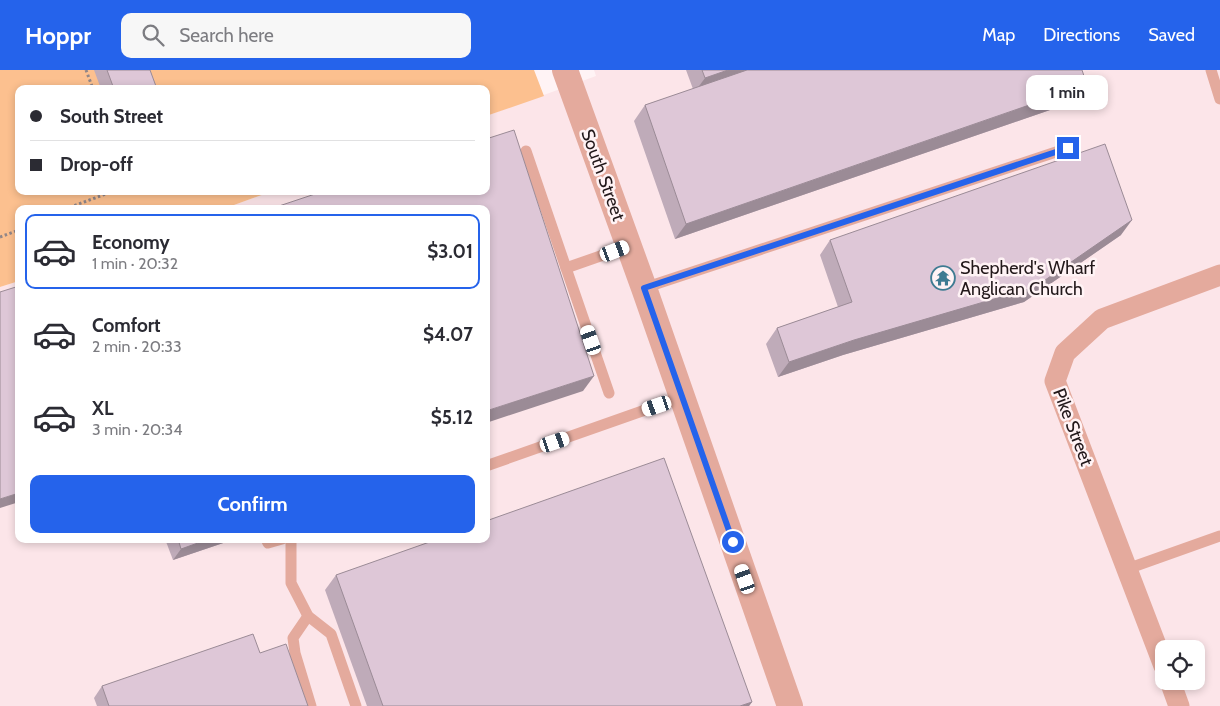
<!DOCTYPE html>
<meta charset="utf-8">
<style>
:root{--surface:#fff;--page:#f7f7f7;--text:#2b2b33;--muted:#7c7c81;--line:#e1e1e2;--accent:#2563eb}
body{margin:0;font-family:Cabin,sans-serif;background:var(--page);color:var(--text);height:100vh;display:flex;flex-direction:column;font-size:19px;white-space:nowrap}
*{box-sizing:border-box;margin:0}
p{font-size:16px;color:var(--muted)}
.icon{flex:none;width:28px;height:28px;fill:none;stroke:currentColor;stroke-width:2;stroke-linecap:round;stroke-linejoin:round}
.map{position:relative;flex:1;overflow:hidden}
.details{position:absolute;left:15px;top:135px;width:475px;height:338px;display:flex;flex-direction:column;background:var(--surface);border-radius:10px;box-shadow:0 2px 8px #0003}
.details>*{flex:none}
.top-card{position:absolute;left:15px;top:15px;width:475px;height:110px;border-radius:10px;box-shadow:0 2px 8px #0003;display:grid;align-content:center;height:110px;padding:0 15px;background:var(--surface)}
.controls{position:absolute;left:1155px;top:570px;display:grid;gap:10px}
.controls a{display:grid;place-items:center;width:50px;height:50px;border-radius:10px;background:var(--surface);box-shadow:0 2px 8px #0003;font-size:25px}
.end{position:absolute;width:22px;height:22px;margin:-11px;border:6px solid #2563eb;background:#fff;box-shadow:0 0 0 2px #fff}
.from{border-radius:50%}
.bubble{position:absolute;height:35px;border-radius:10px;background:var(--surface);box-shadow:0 2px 8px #0003;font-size:16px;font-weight:700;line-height:35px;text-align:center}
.car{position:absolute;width:15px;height:30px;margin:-15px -8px;border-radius:6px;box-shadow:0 0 4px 1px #0007;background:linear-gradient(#fff 24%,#345 0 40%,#fff 0 76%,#345 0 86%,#fff 0)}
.top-card b{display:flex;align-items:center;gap:18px;height:48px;font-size:19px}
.top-card b+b{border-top:1px solid var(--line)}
.top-card i{width:12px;height:12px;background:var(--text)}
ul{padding:9px 0 0;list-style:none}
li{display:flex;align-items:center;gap:15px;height:75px;margin:0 10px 8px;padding:0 5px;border:2px solid transparent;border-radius:10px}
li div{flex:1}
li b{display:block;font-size:19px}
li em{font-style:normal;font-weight:700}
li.current{border-color:var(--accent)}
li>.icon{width:45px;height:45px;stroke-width:1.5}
.primary-button{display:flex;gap:10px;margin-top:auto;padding:10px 15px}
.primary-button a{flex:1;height:58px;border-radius:10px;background:var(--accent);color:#fff;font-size:20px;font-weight:700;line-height:58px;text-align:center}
header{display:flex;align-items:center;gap:30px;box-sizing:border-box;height:70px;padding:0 25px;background:var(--accent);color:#fff}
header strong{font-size:24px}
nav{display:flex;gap:28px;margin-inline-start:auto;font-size:18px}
.search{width:350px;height:45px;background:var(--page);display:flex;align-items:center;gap:12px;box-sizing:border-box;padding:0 18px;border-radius:10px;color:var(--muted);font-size:19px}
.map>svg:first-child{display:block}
.built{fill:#fce5e9;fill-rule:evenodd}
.green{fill:#fcc08f}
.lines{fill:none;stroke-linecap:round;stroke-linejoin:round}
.path{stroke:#918688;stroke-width:3;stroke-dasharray:2.5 2.5;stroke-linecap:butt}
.service{stroke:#e4aa9d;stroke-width:11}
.minor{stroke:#e4aa9d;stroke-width:21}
.tertiary{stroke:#e4aa9d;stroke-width:26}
.wall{fill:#bfabb9}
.shaded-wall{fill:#9b8b96}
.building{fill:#dec7d7;stroke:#9b8b96}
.route{stroke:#2563eb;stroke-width:6}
.labels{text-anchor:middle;stroke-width:5;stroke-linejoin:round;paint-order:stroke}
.street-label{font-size:18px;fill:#22181a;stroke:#fff3f5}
.poi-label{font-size:18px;fill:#22181a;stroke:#fff3f5;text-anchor:start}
</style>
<header>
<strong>Hoppr</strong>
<div class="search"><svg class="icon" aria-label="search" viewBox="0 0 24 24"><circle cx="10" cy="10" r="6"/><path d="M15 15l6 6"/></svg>Search here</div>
<nav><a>Map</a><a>Directions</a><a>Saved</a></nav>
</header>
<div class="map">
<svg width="1220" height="636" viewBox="0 0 1220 636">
<rect width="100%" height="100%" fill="#fff3f5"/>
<path class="built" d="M594 0H1220V636H0V217L19 211V469H486V139H223L273 121H486V46L596 6ZM1164 579H1196V611H1164Z"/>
<path class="green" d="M0 0H534L544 26 486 46V19H19V121H273L223 139H19V211L0 217Z"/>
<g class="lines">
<g class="path">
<path d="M86 0 93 19"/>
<path d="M65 139 114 121"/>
<path d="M0 167 19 160"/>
</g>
<g class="service">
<path d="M1211 0 1220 29"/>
<path d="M526 81 566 198"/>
<path d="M644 218 1068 78"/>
<path d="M609 323 566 198 629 176"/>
<path d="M486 396 682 327"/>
<path d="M266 469 268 473 282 469"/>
<path d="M291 469V513L308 546 331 564 356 636"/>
<path d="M1127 499 1220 466"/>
<path d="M308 546 293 568 295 583 311 636"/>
</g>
<g class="minor">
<path d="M1164 596 1055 311 1065 283 1102 249 1220 205"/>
<path d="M1170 611 1179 636"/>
</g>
<path class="tertiary" d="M565 0 644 218 790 636"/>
</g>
<g class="wall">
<path d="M94 0H150L157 19H101Z"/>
<path d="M686 0H1082L1076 31 675 169 634 51 645 35 693 19Z"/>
<path d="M1121 165 1024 232 843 285 778 307 766 274 777 258 838 237 820 185 830 170Z"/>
<path d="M165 469H235L173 490Z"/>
<path d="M336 505 752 632 749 636H367L325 520Z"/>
<path d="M260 583 308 636H97L94 628 102 616Z"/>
</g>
<g class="shaded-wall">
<path d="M728 0H762L694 23 705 8Z"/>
<path d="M1087 15 1076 31 675 169 686 154Z"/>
<path d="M1132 150 1121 165 1024 232 843 285 778 307 789 292 854 270Z"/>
<path d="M594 306 583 321 486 353V341Z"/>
<path d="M19 423V432L0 438V429Z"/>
<path d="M209 469H235L173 490 181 479Z"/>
<path d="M752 632 749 636H740Z"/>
</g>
<g class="building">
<path d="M107 0H150L157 19H114Z"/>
<path d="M702 0H728L705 8Z"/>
<path d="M747 0H1082L1087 15 686 154 645 35Z"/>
<path d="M514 60 594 306 486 341V139H270L324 121H486V69Z"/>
<path d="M1105 74 1132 150 1035 217 854 270 789 292 777 258 852 232 830 170Z"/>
<path d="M19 216V423L0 429V222Z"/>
<path d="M664 388 752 632 740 636H383L336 505 438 469H486V451Z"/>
<path d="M178 469H209L181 479Z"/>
<path d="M253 564 260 583 286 574 308 636H109L102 616Z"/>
</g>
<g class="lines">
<path class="route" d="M733 472 644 218 1068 78"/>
</g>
<defs>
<g id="temple-ring" transform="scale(1.25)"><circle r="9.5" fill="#fff3f5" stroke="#3e7b92" stroke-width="1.5"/><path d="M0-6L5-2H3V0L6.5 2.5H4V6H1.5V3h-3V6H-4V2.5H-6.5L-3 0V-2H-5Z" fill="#3e7b92"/></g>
</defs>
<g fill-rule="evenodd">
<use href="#temple-ring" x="943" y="208"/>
</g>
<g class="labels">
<g class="street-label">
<text transform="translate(603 105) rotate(70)" y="6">South Street</text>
<text transform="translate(1073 357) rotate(69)" y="6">Pike Street</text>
</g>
<g class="poi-label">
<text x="960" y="204">Shepherd's Wharf<tspan x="960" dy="21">Anglican Church</tspan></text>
</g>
</g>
</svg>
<div class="controls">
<a><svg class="icon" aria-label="locate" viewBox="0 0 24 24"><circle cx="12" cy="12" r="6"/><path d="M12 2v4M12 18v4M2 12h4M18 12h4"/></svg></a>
</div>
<i class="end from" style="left:733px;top:472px"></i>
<i class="end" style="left:1068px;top:78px"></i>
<div class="bubble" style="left:1026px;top:5px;width:82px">1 min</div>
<i class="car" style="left:615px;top:181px;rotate:69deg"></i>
<i class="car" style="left:591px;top:270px;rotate:341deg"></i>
<i class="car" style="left:657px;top:336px;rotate:251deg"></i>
<i class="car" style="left:555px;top:372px;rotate:71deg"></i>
<i class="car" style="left:745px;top:509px;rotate:341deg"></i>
<div class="top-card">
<b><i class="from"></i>South Street</b>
<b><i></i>Drop-off</b>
</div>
<section class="details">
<ul>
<li class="current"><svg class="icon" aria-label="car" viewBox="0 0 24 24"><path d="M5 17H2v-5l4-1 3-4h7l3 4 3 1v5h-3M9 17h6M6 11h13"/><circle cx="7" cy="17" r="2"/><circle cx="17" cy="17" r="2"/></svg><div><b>Economy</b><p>1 min · 20:32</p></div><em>$3.01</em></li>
<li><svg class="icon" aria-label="car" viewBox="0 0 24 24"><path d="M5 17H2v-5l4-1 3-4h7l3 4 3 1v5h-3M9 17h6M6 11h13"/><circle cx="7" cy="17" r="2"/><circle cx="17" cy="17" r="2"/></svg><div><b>Comfort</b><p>2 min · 20:33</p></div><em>$4.07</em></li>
<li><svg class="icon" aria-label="car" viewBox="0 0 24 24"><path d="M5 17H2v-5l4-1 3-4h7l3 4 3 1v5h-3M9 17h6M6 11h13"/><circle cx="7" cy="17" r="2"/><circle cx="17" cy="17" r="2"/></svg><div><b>XL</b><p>3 min · 20:34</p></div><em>$5.12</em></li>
</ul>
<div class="primary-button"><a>Confirm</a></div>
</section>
</div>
